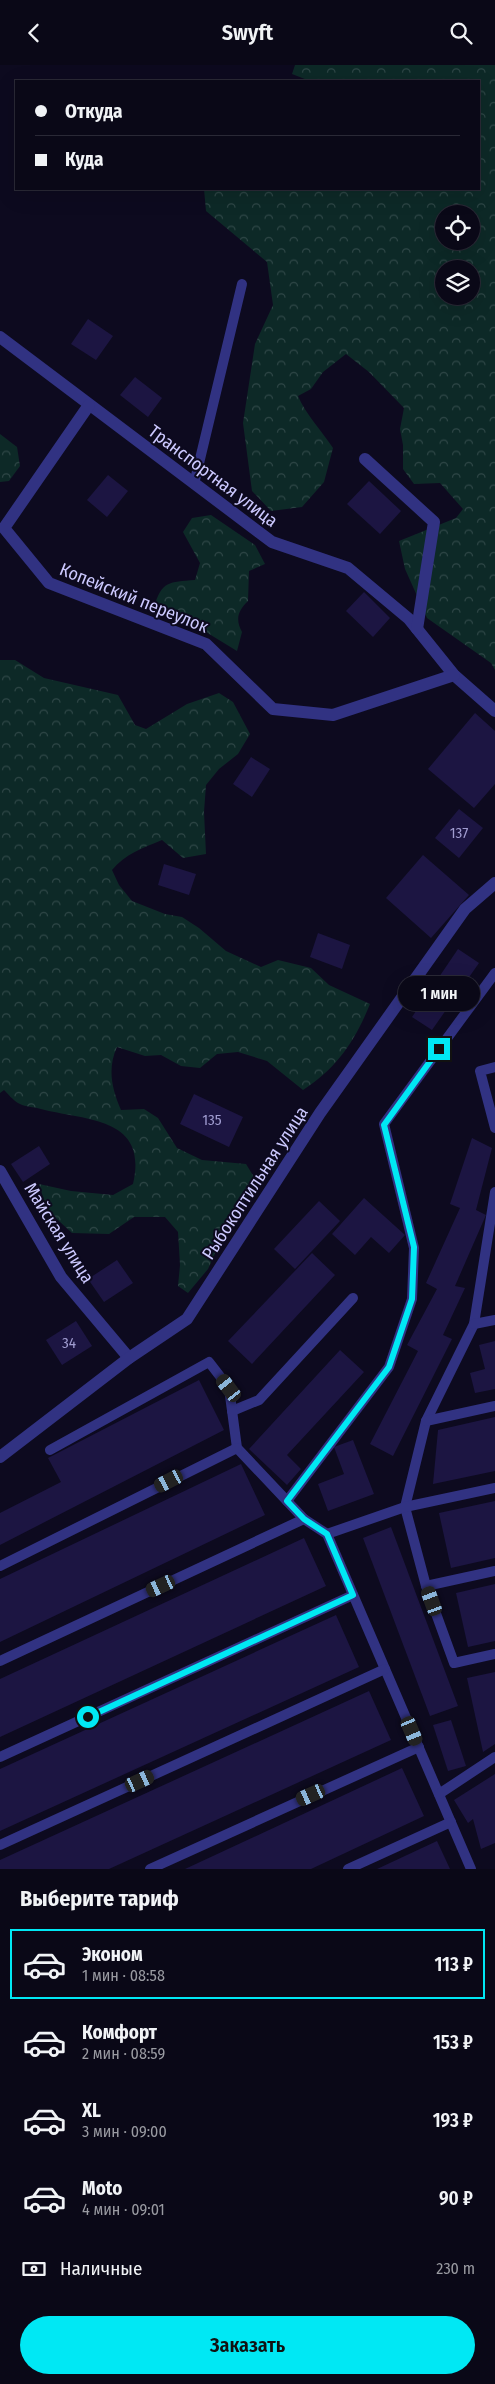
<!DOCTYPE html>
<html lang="ru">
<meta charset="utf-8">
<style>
:root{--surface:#0a0817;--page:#181624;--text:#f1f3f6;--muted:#999aa1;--line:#2a2936;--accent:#00e8f4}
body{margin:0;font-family:"Fira Sans Condensed",sans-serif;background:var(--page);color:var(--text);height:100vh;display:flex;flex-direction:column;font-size:19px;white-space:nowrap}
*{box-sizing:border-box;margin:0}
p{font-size:16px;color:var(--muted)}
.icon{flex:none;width:28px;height:28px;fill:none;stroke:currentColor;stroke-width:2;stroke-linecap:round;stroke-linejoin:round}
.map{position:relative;height:1804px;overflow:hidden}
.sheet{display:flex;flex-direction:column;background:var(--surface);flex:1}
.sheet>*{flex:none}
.top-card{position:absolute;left:15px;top:15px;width:465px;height:110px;border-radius:0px;box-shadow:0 5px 20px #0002,0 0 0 1px var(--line);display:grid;align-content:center;height:110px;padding:0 20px;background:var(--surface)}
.tools{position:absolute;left:435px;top:140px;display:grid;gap:10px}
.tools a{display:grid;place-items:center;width:45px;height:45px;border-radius:50%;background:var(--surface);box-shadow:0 5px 20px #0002,0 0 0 1px var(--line);font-size:25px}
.end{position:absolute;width:22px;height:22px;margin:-11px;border:6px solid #00e8f4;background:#111;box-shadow:0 0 0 2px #111}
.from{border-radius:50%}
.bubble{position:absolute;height:35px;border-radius:18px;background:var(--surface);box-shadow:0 5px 20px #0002,0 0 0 1px var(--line);font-size:16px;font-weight:600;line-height:35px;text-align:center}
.car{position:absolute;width:15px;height:30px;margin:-15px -8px;border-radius:6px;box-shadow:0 0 4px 1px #0007;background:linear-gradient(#222 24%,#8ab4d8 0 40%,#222 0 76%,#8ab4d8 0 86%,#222 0)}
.top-card b{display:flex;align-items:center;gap:18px;height:48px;font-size:19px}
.top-card b+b{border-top:1px solid var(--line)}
.top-card i{width:12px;height:12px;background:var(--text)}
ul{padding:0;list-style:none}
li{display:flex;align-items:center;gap:15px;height:70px;margin:0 10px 8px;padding:0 10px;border:2px solid transparent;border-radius:0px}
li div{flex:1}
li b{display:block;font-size:19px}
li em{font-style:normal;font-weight:600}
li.on{border-color:var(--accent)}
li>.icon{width:45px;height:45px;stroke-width:1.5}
h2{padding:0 20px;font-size:22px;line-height:60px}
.pay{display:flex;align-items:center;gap:12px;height:55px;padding:0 20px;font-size:19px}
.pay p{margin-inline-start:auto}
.cta{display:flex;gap:10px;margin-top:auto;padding:10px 20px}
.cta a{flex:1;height:58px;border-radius:30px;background:var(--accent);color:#111;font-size:20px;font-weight:600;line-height:58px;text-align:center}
header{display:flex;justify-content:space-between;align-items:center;height:65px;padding:0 20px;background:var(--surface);font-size:22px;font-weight:600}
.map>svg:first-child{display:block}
.forest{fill:url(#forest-crowns);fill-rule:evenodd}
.building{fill:#1c1542}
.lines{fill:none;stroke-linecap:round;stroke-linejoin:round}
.lane{stroke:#313282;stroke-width:10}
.street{stroke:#313282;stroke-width:12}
.route{stroke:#00e8f4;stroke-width:6}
.labels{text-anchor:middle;stroke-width:4;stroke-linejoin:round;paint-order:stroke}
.number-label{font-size:15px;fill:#a09cd0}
.street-label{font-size:18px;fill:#ccc9ff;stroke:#0d0a1f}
</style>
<header><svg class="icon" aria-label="back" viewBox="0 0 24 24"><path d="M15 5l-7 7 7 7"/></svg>Swyft<svg class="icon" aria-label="search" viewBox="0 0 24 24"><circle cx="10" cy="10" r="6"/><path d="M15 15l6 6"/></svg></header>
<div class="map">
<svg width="495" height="1804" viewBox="0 0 495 1804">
<defs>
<pattern id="forest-crowns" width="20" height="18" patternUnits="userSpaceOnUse" patternTransform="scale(1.25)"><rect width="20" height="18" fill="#0d2927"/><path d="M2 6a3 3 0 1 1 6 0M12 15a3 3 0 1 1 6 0" fill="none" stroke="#2f4747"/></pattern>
</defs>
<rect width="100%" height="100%" fill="#0d0a1f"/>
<g class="forest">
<path d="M295 0H495V605L491 598 427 553 405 504 399 476 456 453 463 444 440 418 414 419 403 404V380L400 364 404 343 369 307 346 289 323 307 311 324 298 331C306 350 322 366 333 383L324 417 302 442 271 446 252 426 243 358 255 279 273 240 267 197 206 146 204 124H479V16H310L292 9ZM444 149H471V176H444ZM444 204H471V231H444Z"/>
<path d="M0 369 17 382 20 401 9 416 0 417Z"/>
<path d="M211 450 255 480 265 499 249 506 248 536C238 546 235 554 242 567L237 586 201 564 175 554 154 542C162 516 169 517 195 515L200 498 183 467 192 453Z"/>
<path d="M0 595H15L44 613 118 630 135 660 146 664 187 639 219 628 233 637 250 669 238 689 219 704 206 720 204 747 206 789 183 793 162 775C143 783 125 789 112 805L119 820 132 836 165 849 182 852 199 863 226 886 261 902 278 895 311 903 329 920 370 939C355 976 337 1003 303 1025L267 996 238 987 217 989 200 1003 181 1001 161 990 145 991 117 982C107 1004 112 1024 121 1045L144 1044 158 1053 177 1083 202 1095 246 1099 259 1120 245 1134 237 1154 217 1184 208 1204 188 1228 178 1221 180 1200 178 1167 165 1152H134L109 1169 72 1168 47 1145 39 1119 71 1126 113 1130 133 1119C149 1050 83 1056 37 1043 31 1042 23 1041 18 1038 13 1035 8 1029 4 1025L0 1028Z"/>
</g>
<g class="building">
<path d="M88 254 113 271 96 295 71 279Z"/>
<path d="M135 312 162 333 148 352 120 330Z"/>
<path d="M108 410 128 426 107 452 87 435Z"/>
<path d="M369 416 401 446 380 469 347 439Z"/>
<path d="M364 527 390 553 373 572 346 546Z"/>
<path d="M475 648 495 666V719L474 743 428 704Z"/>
<path d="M251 692 270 704 252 732 233 719Z"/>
<path d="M459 744 483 763 459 793 435 773Z"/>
<path d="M423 790 469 830 431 873 386 833Z"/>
<path d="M164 799 196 809 189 830 158 820Z"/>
<path d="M318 868 350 880 342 904 310 892Z"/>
<path d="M458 884 479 898 432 965 412 952Z"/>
<path d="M194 1029 243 1052 229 1082 180 1059Z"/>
<path d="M472 1073 492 1083 476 1145 486 1150 455 1221 465 1223 443 1270 452 1274 393 1391 370 1379 418 1286 407 1280 437 1224 426 1218 460 1143 450 1139Z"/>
<path d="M39 1081 50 1099 23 1117 11 1099Z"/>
<path d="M364 1133 405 1170 389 1188 371 1172 355 1190 332 1169Z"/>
<path d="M319 1136 340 1156 295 1204 274 1184Z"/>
<path d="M312 1188 335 1210 252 1299 228 1276Z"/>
<path d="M117 1195 133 1218 104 1237 88 1214Z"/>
<path d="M76 1256 92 1281 62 1300 46 1275Z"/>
<path d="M495 1276V1324L475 1328 470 1308 485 1304 479 1280Z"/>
<path d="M340 1285 364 1307 287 1390 301 1404 287 1420 249 1384Z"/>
<path d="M199 1315 224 1365 0 1480V1448L61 1417 48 1393Z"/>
<path d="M495 1352V1406L433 1419 438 1365Z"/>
<path d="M353 1375 374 1429 328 1446 318 1419 344 1409 334 1382Z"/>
<path d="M241 1399 265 1450 0 1577V1514Z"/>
<path d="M495 1436V1493L451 1503 439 1448Z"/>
<path d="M391 1462 458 1641 430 1651 363 1473Z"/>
<path d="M304 1473 326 1521 0 1672V1614Z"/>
<path d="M495 1519V1576L468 1582 456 1528Z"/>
<path d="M336 1550 359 1602 0 1766V1704Z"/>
<path d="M495 1607V1679L483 1687 467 1613Z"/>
<path d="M369 1626 391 1675 109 1804H0V1795Z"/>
<path d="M451 1655 466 1701 448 1706 433 1660Z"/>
<path d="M402 1703 424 1751 311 1804H185Z"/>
<path d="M495 1709V1778L481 1784 473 1754 468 1758 454 1735Z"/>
<path d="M437 1776 450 1804H377Z"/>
</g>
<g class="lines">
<g class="lane">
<path d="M194 419 242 219"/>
<path d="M495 1002 480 1006 495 1063"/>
<path d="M495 1127 474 1259 426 1356 405 1442 426 1521 454 1598 495 1589"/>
<path d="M474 1259 495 1255"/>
<path d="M232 1346 259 1335 353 1233"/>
<path d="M426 1356 495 1341"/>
<path d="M50 1385 209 1297 229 1323 237 1383 304 1454 327 1469 471 1804"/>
<path d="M287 1436 389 1302 412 1234 414 1183 384 1059 495 908"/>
<path d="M327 1469 405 1442 495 1423"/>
<path d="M0 1501 237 1383"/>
<path d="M426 1521 495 1506"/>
<path d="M0 1596 304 1454"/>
<path d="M0 1692 353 1530"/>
<path d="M439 1729 495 1692"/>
<path d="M0 1780 385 1604"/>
<path d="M150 1804 419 1682"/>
<path d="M348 1804 451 1757"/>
</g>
<g class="street">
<path d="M0 272 272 477 348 503 409 554 454 610 495 646"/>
<path d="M89 340 4 463 49 518 206 579 273 644 333 650 454 610"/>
<path d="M365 394 434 457 417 564"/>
<path d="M0 1106 61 1212 129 1293"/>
<path d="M0 1392 129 1293 187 1254 320 1048 465 844 495 818"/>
</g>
</g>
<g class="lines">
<path class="route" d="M88 1652 353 1530 327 1469 304 1454 287 1436 389 1302 412 1234 414 1182 384 1060 439 984"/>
</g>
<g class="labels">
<g class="number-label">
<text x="459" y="773">137</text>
<text x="212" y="1060">135</text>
<text x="69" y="1283">34</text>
</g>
<g class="street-label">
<text transform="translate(213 411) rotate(37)" y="6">Транспортная улица</text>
<text transform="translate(134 533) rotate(22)" y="6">Копейский переулок</text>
<text transform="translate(255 1118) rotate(-57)" y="6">Рыбокоптильная улица</text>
<text transform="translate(59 1168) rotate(58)" y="6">Майская улица</text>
</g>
</g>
</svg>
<div class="tools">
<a><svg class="icon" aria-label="locate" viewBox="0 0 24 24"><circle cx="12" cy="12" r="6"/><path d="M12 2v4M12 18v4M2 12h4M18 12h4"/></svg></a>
<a><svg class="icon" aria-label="layers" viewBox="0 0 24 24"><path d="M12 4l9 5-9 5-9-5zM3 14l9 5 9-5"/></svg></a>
</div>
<i class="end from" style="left:88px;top:1652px"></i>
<i class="end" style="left:439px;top:984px"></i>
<div class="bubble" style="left:398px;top:911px;width:82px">1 мин</div>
<i class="car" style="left:229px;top:1323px;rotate:323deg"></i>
<i class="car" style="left:169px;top:1416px;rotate:243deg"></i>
<i class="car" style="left:161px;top:1521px;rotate:245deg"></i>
<i class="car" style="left:432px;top:1536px;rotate:340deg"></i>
<i class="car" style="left:412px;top:1666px;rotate:157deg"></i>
<i class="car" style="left:140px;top:1716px;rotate:65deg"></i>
<i class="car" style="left:311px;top:1730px;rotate:246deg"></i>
<div class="top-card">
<b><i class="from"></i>Откуда</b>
<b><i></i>Куда</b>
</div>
</div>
<section class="sheet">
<h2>Выберите тариф</h2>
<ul>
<li class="on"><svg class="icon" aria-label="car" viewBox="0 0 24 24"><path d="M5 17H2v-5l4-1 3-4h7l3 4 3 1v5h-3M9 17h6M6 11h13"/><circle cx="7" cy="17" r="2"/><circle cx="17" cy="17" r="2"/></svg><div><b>Эконом</b><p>1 мин · 08:58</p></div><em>113 ₽</em></li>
<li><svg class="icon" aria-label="car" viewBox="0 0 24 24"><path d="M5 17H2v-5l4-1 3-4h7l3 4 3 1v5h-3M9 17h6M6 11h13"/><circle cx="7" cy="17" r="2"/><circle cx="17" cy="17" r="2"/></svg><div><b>Комфорт</b><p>2 мин · 08:59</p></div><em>153 ₽</em></li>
<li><svg class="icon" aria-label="car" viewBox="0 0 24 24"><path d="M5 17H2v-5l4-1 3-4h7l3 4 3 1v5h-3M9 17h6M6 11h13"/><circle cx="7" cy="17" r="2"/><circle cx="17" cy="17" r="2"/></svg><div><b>XL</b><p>3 мин · 09:00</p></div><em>193 ₽</em></li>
<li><svg class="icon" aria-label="car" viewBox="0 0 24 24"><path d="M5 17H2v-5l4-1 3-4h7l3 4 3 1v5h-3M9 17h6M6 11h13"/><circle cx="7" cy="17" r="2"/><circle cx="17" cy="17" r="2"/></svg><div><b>Moto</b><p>4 мин · 09:01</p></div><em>90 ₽</em></li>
</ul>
<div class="pay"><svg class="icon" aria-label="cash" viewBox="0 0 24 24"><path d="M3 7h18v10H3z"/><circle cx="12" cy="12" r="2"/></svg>Наличные<p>230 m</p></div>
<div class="cta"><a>Заказать</a></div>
</section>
